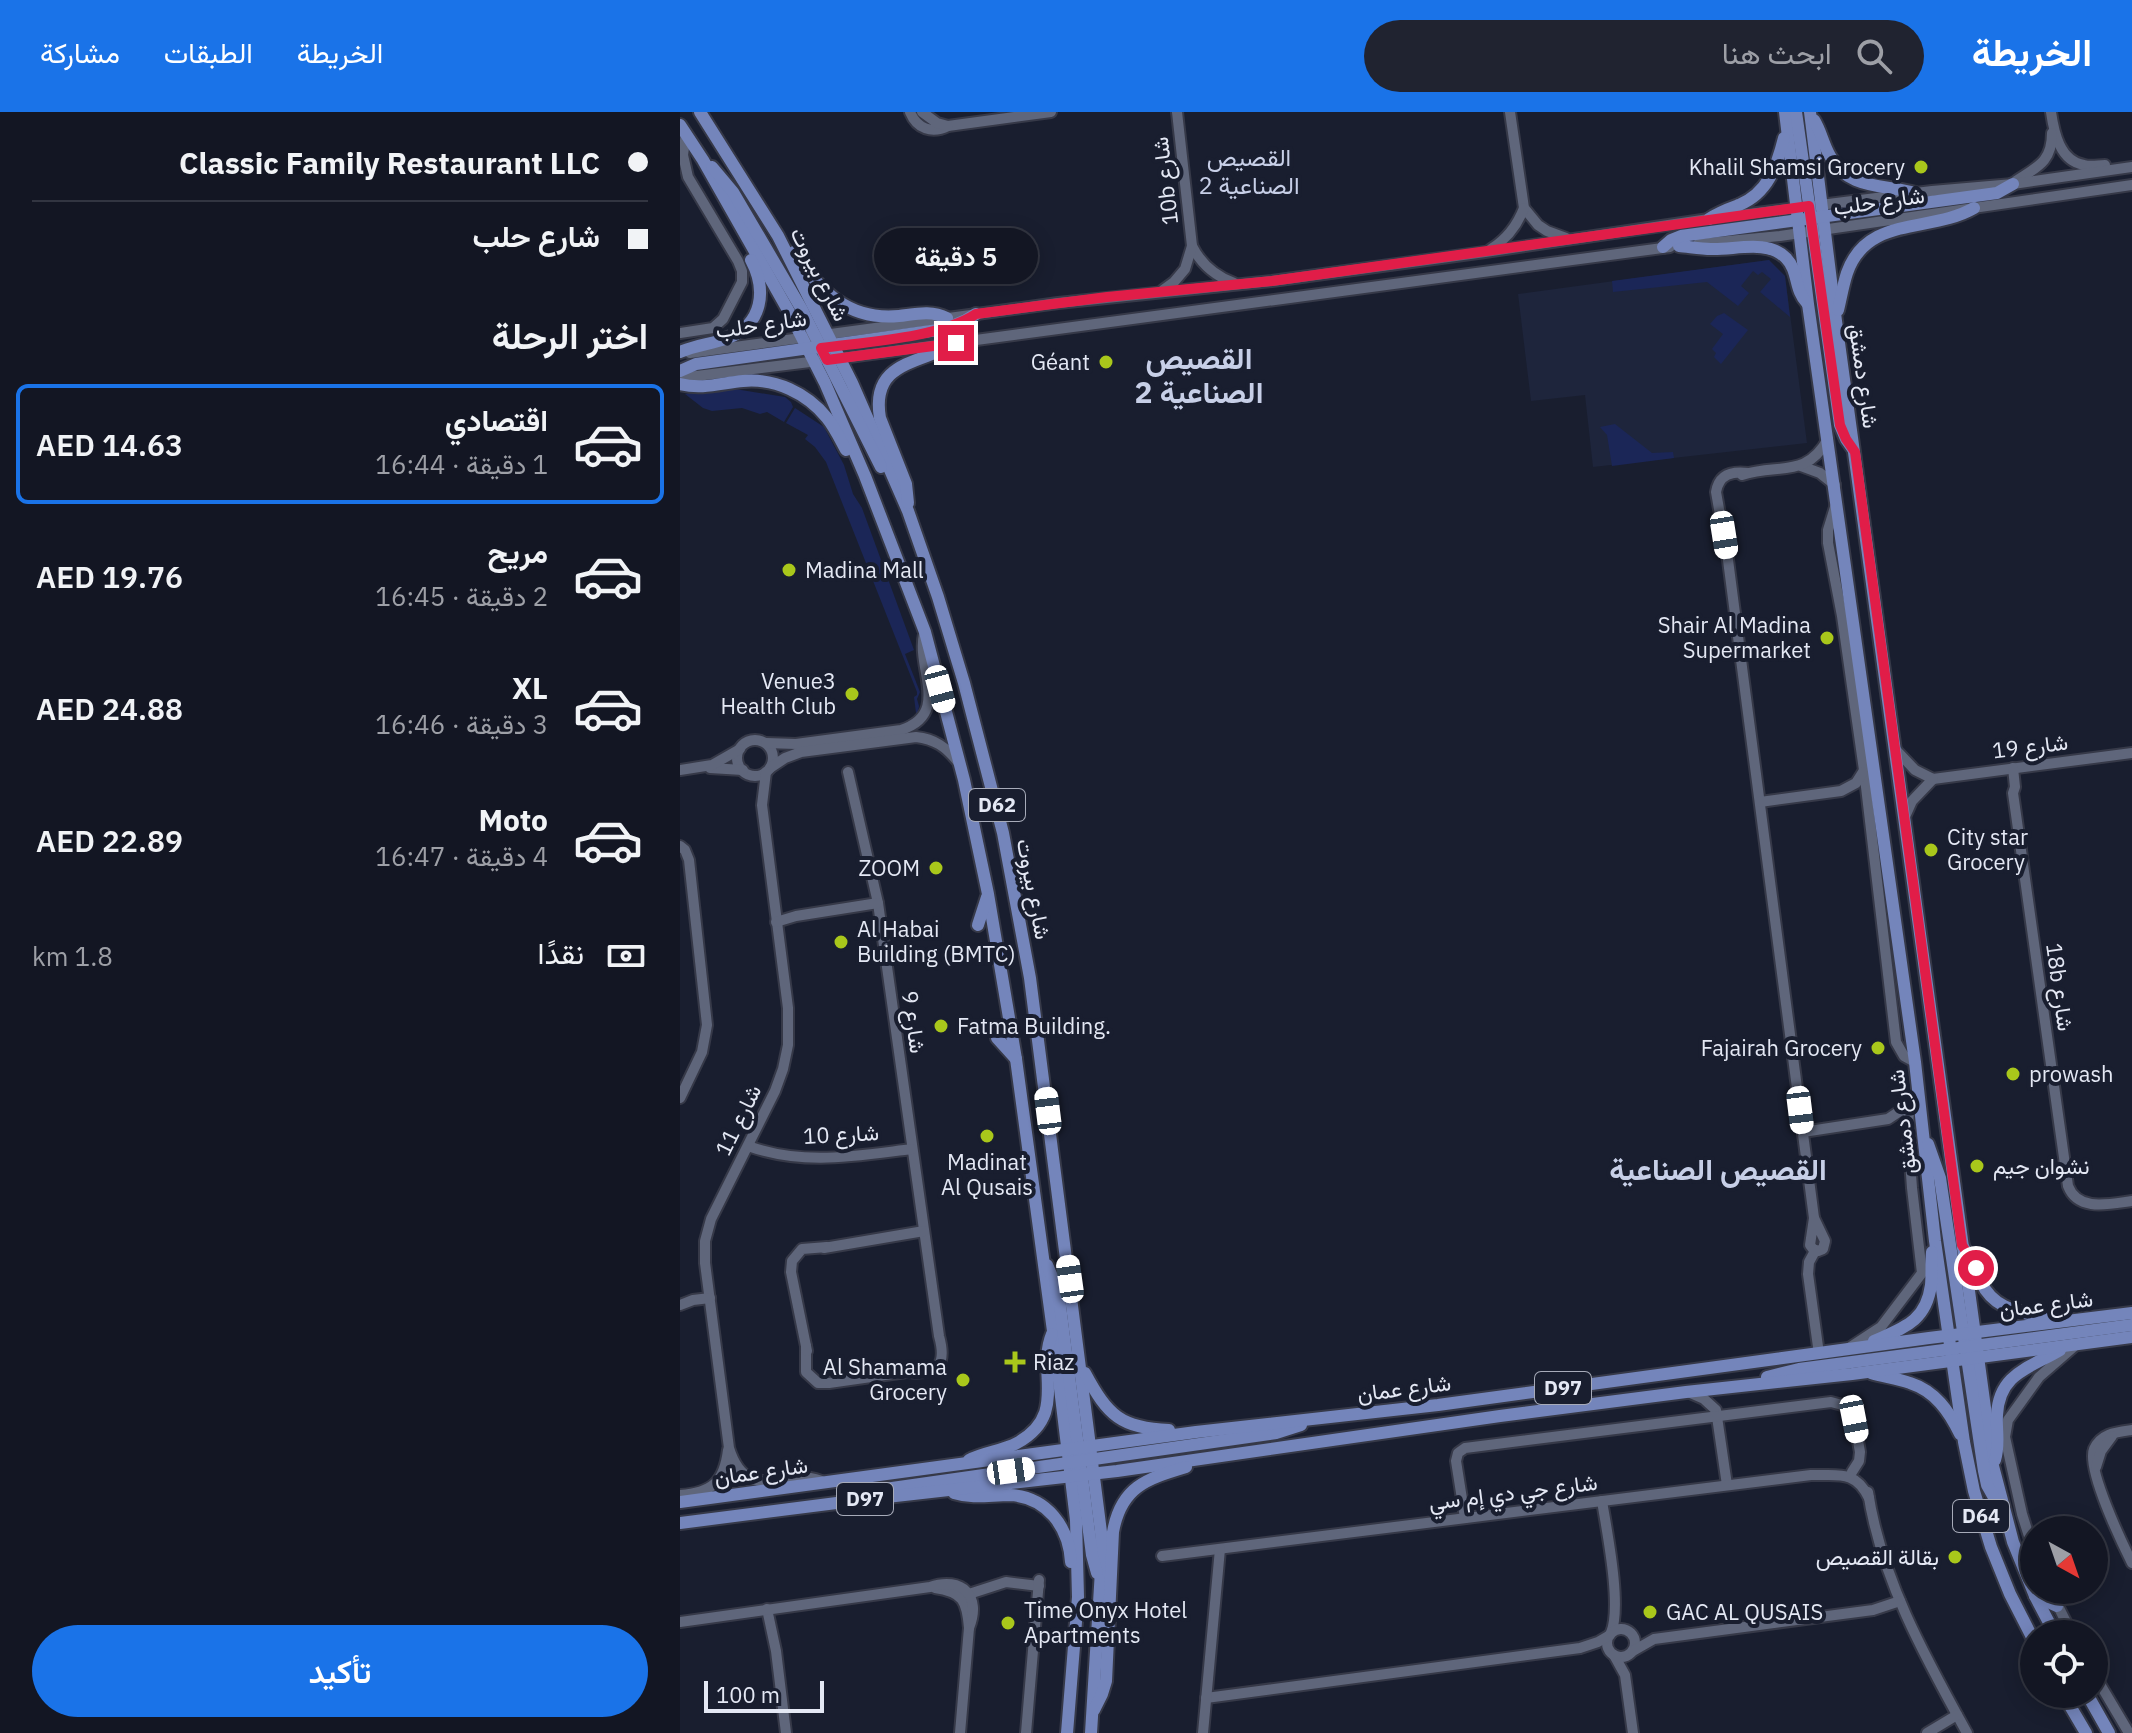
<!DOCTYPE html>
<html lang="ar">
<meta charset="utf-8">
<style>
:root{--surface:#131623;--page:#202330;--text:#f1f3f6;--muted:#9d9fa6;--line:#323541;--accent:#1a73e8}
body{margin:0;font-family:"IBM Plex Sans",Vazirmatn,sans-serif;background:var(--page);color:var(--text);direction:rtl;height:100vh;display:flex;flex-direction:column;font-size:30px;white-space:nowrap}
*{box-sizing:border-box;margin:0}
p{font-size:26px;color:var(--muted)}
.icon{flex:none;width:44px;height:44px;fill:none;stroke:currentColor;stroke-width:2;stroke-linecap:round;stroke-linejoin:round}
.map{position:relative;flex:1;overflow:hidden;direction:ltr}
.panel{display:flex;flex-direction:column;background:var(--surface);width:680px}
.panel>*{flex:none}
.top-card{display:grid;align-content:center;height:176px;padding:0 32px;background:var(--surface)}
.needle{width:52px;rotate:140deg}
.controls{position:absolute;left:1340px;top:1404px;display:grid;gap:16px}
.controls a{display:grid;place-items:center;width:88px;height:88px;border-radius:50%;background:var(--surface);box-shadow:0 4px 20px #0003,0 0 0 2px var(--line);font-size:40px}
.scale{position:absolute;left:24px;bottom:20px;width:120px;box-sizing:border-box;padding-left:8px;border:4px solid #e4e8f4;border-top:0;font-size:22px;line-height:28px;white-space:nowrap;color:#e4e8f4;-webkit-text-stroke:6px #191e2f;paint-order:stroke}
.end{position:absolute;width:36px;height:36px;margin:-18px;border:10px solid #e11d48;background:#fff;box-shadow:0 0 0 4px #fff}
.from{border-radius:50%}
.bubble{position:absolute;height:56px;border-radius:28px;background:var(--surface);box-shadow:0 4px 20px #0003,0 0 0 2px var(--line);font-size:26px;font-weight:600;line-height:56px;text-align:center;direction:rtl}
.car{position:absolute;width:24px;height:48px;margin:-24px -12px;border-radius:10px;box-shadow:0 0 6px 2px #0007;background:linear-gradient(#fff 24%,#345 0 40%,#fff 0 76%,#345 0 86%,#fff 0)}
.top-card b{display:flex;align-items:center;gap:28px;height:76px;font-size:30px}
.top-card b+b{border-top:2px solid var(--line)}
.top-card i{width:20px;height:20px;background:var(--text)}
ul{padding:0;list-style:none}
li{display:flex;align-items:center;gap:24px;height:120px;margin:0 16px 12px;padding:0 16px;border:4px solid transparent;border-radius:12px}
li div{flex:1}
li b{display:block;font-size:30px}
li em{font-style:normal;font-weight:600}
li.current{border-color:var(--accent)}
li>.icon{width:72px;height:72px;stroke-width:1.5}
h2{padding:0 32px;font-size:36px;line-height:96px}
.pay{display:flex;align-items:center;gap:20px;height:88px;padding:0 32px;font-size:30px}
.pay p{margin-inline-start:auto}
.button{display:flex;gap:16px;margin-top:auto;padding:16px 32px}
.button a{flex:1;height:92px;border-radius:48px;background:var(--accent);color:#fff;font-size:32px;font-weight:600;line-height:92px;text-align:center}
header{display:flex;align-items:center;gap:48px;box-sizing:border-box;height:112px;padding:0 40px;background:var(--accent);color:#fff}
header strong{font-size:38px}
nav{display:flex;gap:44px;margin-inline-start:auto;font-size:28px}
.search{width:560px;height:72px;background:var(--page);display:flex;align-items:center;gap:20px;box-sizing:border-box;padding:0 28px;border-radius:44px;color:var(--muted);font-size:30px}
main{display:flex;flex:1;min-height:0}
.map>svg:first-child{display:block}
.built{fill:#1e253c}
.green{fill:#1b2657}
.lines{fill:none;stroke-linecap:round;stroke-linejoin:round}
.minor-casing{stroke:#363948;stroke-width:14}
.major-casing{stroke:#363948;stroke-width:16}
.minor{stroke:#5f667b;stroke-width:10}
.major{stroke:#7485bb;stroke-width:12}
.route{stroke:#e11d48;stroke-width:10}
.poi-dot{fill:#a9c71b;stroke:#191e2f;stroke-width:3}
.labels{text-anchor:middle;stroke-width:8;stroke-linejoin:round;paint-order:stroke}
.shield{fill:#191e2f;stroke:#a7abb9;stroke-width:2}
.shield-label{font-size:20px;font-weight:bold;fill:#e4e8f4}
.poi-label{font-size:22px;fill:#e4e8f4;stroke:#191e2f;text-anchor:start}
.street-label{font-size:22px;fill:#e4e8f4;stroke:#191e2f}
.neighbourhood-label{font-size:24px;fill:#c7cfe7;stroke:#191e2f}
.district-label{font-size:30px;font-weight:bold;fill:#c7cfe7;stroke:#191e2f}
</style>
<header>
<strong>الخريطة</strong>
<div class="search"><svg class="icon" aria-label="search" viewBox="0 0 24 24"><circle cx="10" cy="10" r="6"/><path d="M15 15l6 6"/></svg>ابحث هنا</div>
<nav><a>الخريطة</a><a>الطبقات</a><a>مشاركة</a></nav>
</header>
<main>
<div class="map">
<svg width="1452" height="1621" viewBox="0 0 1452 1621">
<rect width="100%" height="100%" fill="#191e2f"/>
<path class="built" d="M1089 148 1105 164 1127 331 913 355 905 283 851 289 838 182Z"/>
<g class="green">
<path d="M1089 148 1105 164 1110 205 1080 180 1091 167 1082 160 1078 163 1073 159 1061 174 1069 181 1058 194 1027 170 933 180 932 169Z"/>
<path d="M1044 201 1068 218 1041 252 1034 245 1036 241 1032 237 1043 222 1030 212 1037 204Z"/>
<path d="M49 276 105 285 111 290 113 295 104 310 87 300 80 302 62 296 32 299 23 296 5 282Z"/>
<path d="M115 296 144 315 164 353 173 382 182 396 234 538 225 542 240 580 237 587 239 594 238 601H236L234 585 237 583V580L146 350 135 335 125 327 128 323 106 311Z"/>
<path d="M935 312 972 341 993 340 994 346 932 354 927 323 920 315Z"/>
</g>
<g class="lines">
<g class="minor-casing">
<g id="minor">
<path d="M230 0C237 17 252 22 268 14L371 0"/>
<path d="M242 0 257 11 268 14"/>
<path d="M830 0 844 96 858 113 867 119 886 126"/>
<path d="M1371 0C1374 21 1380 49 1404 53 1411 55 1418 53 1425 53"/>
<path d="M1336 69C1357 55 1372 50 1372 21"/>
<path d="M1018 132 1100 124 1452 73"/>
<path d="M512 134C521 152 535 164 554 171"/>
<path d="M811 137C827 127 837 114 844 96"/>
<path d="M483 178 494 170 505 157 512 134 497 0"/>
<path d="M0 221 33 216 43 207 62 170V159L58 149 8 65 3 43 6 21"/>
<path d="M10 241 378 191 592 169 805 140 1029 107 1252 79 1333 72 1452 55"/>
<path d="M154 247 990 135"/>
<path d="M0 266 138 249"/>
<path d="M1121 354 1140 361 1155 373"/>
<path d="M1068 361C1052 359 1039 362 1036 380L1048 448 1134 1106"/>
<path d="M1062 363C1098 351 1126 367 1148 327"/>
<path d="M1156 392 1148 418V431L1162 504 1184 658 1216 930 1224 944 1235 950"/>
<circle cx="75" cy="646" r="18"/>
<path d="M86 631 116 632 221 618C271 602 236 557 244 522"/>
<path d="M1215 637 1235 658 1253 667 1452 641"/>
<path d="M30 656 63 658"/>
<path d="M90 656 105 646 121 640 236 625C255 627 266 635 278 650"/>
<path d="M1333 656 1335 675 1333 681 1388 1074C1398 1100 1429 1092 1452 1089"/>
<path d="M0 658 32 653 60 637"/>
<path d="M86 660 82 693 108 896V933L103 957 95 979 31 1107 25 1129V1151L49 1336C68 1397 111 1351 145 1371"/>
<path d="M168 660 198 791 259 1224C267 1253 258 1263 229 1260"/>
<path d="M1080 690 1161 679 1176 671 1183 660"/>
<path d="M1224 707 1232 689 1253 667"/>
<path d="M0 734 5 738 9 748 27 913 22 940 0 986"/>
<path d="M96 810 116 804 198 791"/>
<path d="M1123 1020 1208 1007 1229 993"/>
<path d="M68 1034C124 1054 175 1044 232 1037"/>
<path d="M1134 1106 1145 1129 1143 1137 1138 1139 1133 1137 1130 1133Z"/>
<path d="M144 1136 244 1119"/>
<path d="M1135 1139 1129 1150 1128 1162 1139 1242"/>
<path d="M0 1193 13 1188 30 1186"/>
<path d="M126 1234V1260L138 1271H149L233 1259"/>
<path d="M1169 1236 1201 1215 1242 1161 1232 1076 1228 1021 1229 993 1238 981"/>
<path d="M127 1239 111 1160 112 1149 122 1137 147 1135"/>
<path d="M1008 1280 1024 1287 1036 1298 1047 1373"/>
<path d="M1452 1318C1437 1320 1421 1321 1414 1337 1406 1356 1442 1431 1452 1451"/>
<path d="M1416 1355 1421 1339 1432 1324"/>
<path d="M1188 1380C1201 1466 1245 1545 1287 1621"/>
<path d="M0 1383C32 1381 44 1370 48 1338"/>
<path d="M922 1389C927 1420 942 1494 931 1521"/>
<path d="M785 1406 776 1349 778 1341 785 1336 1151 1290 1166 1294 1174 1307 1180 1340 1179 1349 1172 1360"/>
<path d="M1354 1440 1342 1402 1325 1325 1328 1308 1359 1265 1397 1232"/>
<path d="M482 1444 1131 1363C1157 1364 1175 1357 1189 1386"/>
<path d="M255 1476C283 1480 287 1489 289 1516L280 1621"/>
<path d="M1370 1478 1392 1522"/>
<path d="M289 1482 326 1470 359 1474"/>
<path d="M87 1497 96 1539 106 1621"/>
<path d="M0 1510 250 1475C282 1464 302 1484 289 1516"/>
<circle cx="941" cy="1531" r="14"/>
<path d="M953 1539 974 1527 1193 1498 1220 1489"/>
<path d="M934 1543 945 1563 953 1621"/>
<path d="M1414 1562 1449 1621"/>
<path d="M526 1586 900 1536 918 1530 930 1523"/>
<path d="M346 1621 359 1468"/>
<path d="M523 1621 540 1437"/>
<path d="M1247 1621 1277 1603"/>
</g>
</g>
<g class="major-casing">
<g id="major">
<path d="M20 0 98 124 172 271 228 399 258 485 284 571 323 721 350 866 421 1420 422 1442 411 1621"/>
<path d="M1105 0 1128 192 1235 950 1255 1129 1284 1330 1294 1379 1311 1435 1330 1482 1354 1529"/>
<path d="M1116 0 1160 313 1166 327 1173 337"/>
<path d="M1130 0 1156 209 1313 1354 1333 1430 1355 1484 1375 1522"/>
<path d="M1134 8C1141 19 1143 32 1150 44 1168 78 1203 72 1235 81"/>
<path d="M0 13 23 48 108 198 145 271 185 364 245 520 284 668 308 782 336 947 373 1219 396 1408 398 1485 387 1621"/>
<path d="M32 55 53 80 121 196 201 355"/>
<path d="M1029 107C1039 100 1048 97 1059 93 1088 81 1097 54 1104 26"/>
<path d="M999 134C1010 135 1021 137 1031 137 1055 138 1087 127 1106 146 1119 159 1114 178 1127 191"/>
<path d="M983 135 991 128 1001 124 1317 81 1333 72"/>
<path d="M114 140C140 179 168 209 219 204 236 202 251 198 267 206"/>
<path d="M1158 198C1161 186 1163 173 1167 161 1187 103 1251 121 1294 96"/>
<path d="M0 240C16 233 32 232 48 226 83 212 87 178 71 148"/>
<path d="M0 259 16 252 265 217 286 208 296 202"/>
<path d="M0 272C21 278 42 271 63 269 95 266 127 281 147 306 155 316 160 327 166 338"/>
<path d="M228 391 226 372 200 306C190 248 242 252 276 231"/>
<path d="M298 813 307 785"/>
<path d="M317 926 336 947"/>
<path d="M1248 1032 1260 1066 1304 1359 1307 1373 1316 1389"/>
<path d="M1283 1135C1292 1146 1295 1158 1301 1170 1315 1200 1344 1200 1373 1208"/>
<path d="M367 1153 378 1178 412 1443 417 1461"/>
<path d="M1194 1229C1223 1216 1246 1210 1251 1173 1252 1162 1251 1151 1252 1140"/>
<path d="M405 1261C428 1304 441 1316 489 1318"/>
<path d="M1191 1261C1204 1265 1217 1266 1230 1271 1255 1279 1269 1299 1280 1322"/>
<path d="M1087 1265 1119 1257 1452 1213"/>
<path d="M289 1348C304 1340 322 1339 337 1331 389 1302 356 1261 372 1222"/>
<path d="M1315 1348C1320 1332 1316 1319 1317 1303 1319 1261 1350 1256 1380 1238"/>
<path d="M205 1377 596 1321 621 1313"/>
<path d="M274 1381C293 1387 310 1383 330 1383 367 1385 389 1415 391 1450"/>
<path d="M0 1390 516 1320 758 1293 1249 1226 1452 1201"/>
<path d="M0 1411 180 1388 437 1359 820 1304 1006 1280 1172 1262 1452 1225"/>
<path d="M1355 1484 1377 1494"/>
<path d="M1383 1582 1406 1621"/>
<path d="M1407 1582 1429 1621"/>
<path d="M414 1598 422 1582 426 1569 433 1420C441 1375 466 1367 506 1355"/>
</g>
</g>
<use href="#minor" class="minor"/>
<use href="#major" class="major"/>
</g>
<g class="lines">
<path class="route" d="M276 231 147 248 141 236C185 230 260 226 296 202L427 185 592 169 1129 94 1160 313 1166 327 1175 340 1282 1133 1296 1156"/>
</g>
<g class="poi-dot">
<circle cx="1241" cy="55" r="8"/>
<circle cx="426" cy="250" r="8"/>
<circle cx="109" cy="458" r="8"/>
<circle cx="1147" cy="526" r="8"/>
<circle cx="172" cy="582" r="8"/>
<circle cx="1251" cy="738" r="8"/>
<circle cx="256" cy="756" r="8"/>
<circle cx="161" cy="830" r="8"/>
<circle cx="261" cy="914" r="8"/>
<circle cx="1198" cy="936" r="8"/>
<circle cx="1333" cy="962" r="8"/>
<circle cx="307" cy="1024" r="8"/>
<circle cx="1297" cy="1054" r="8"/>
<path d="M331 1238h8v8h8v8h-8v8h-8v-8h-8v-8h8z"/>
<circle cx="283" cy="1268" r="8"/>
<circle cx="1275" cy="1445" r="8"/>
<circle cx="970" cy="1500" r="8"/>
<circle cx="328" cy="1511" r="8"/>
</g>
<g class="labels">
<g class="shield">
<rect x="289" y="677" width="56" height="32" rx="6"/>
<rect x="855" y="1260" width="56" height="32" rx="6"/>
<rect x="157" y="1371" width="56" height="32" rx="6"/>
<rect x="1273" y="1388" width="56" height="32" rx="6"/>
</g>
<g class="shield-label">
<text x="317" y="700">D62</text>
<text x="883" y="1283">D97</text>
<text x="185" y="1394">D97</text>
<text x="1301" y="1411">D64</text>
</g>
<g class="poi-label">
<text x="1225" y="63" text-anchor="end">Khalil Shamsi Grocery</text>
<text x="410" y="258" text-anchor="end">Géant</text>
<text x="125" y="466">Madina Mall</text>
<text x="1131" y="521" text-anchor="end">Shair Al Madina<tspan x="1131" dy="25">Supermarket</tspan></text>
<text x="156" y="577" text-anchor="end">Venue3<tspan x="156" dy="25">Health Club</tspan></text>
<text x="1267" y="733">City star<tspan x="1267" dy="25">Grocery</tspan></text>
<text x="240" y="764" text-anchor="end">ZOOM</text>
<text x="177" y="825">Al Habai<tspan x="177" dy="25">Building (BMTC)</tspan></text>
<text x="277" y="922">Fatma Building.</text>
<text x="1182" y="944" text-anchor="end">Fajairah Grocery</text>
<text x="1349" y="970">prowash</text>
<text x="307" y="1058" text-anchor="middle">Madinat<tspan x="307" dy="25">Al Qusais</tspan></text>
<text x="1313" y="1062">نشوان جيم</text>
<text x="353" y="1258">Riaz</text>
<text x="267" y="1263" text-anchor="end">Al Shamama<tspan x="267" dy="25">Grocery</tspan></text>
<text x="1259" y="1453" text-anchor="end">بقالة القصيص</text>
<text x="344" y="1506">Time Onyx Hotel<tspan x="344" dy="25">Apartments</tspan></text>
<text x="986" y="1508">GAC AL QUSAIS</text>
</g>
<g class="street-label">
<text transform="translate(485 69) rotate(-97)" y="8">10b شارع</text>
<text transform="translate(1199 89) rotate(-8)" y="8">شارع حلب</text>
<text transform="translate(140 162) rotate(63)" y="8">شارع بيروت</text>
<text transform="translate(81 212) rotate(-8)" y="8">شارع حلب</text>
<text transform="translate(1184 264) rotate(82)" y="8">شارع دمشق</text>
<text transform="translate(1350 634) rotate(-7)" y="8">شارع 19</text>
<text transform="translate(354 777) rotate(79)" y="8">شارع بيروت</text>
<text transform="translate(1380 875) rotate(82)" y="8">18b شارع</text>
<text transform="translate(234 910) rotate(82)" y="8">شارع 9</text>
<text transform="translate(58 1008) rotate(-64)" y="8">شارع 11</text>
<text transform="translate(1222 1010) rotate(-97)" y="8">شارع دمشق</text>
<text transform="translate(161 1022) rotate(-3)" y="8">شارع 10</text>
<text transform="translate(1366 1192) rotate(-7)" y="8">شارع عمان</text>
<text transform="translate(724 1276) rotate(-7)" y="8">شارع عمان</text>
<text transform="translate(81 1359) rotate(-8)" y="8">شارع عمان</text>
<text transform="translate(833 1380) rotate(-7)" y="8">شارع جي دي إم سي</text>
</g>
<g class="neighbourhood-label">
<text x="569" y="54">القصيص<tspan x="569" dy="28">الصناعية 2</tspan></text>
</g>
<g class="district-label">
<text x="519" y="257">القصيص<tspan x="519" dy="34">الصناعية 2</tspan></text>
<text x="1038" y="1068">القصيص الصناعية</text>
</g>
</g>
</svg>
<div class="controls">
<a><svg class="needle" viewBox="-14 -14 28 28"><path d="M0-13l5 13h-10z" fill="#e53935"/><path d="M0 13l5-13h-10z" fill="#9d9fa6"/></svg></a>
<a><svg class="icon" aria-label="locate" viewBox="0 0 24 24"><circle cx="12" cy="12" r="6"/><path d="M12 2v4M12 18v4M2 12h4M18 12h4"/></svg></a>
</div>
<div class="scale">100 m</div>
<i class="end from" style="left:1296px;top:1156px"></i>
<i class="end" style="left:276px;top:231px"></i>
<div class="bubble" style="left:194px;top:116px;width:164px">5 دقيقة</div>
<i class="car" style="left:1044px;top:423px;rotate:171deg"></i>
<i class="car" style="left:260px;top:577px;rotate:165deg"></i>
<i class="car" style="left:1120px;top:998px;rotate:173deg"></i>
<i class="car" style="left:368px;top:999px;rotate:353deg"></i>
<i class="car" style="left:390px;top:1167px;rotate:352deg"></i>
<i class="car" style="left:1174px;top:1307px;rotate:169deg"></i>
<i class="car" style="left:331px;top:1359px;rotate:82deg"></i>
</div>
<section class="panel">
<div class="top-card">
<b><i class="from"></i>Classic Family Restaurant LLC</b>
<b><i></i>شارع حلب</b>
</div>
<h2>اختر الرحلة</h2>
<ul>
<li class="current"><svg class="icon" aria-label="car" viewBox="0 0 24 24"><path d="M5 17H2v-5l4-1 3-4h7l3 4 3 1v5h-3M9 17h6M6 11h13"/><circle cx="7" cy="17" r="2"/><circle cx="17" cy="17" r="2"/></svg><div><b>اقتصادي</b><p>1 دقيقة · 16:44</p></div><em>AED 14.63</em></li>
<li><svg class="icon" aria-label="car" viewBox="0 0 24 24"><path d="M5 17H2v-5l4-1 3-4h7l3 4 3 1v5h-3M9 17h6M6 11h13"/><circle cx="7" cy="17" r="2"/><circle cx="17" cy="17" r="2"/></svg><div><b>مريح</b><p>2 دقيقة · 16:45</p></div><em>AED 19.76</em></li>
<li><svg class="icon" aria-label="car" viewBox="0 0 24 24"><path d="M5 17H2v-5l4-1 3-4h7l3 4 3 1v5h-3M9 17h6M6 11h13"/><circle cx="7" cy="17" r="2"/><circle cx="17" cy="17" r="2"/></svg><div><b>XL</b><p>3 دقيقة · 16:46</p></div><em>AED 24.88</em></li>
<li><svg class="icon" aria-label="car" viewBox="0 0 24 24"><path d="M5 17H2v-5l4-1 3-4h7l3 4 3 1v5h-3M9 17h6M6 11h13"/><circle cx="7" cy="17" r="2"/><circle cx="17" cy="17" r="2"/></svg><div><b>Moto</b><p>4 دقيقة · 16:47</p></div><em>AED 22.89</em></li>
</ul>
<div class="pay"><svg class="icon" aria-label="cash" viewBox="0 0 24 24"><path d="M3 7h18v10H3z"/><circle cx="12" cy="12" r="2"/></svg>نقدًا<p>1.8 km</p></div>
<div class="button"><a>تأكيد</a></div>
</section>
</main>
